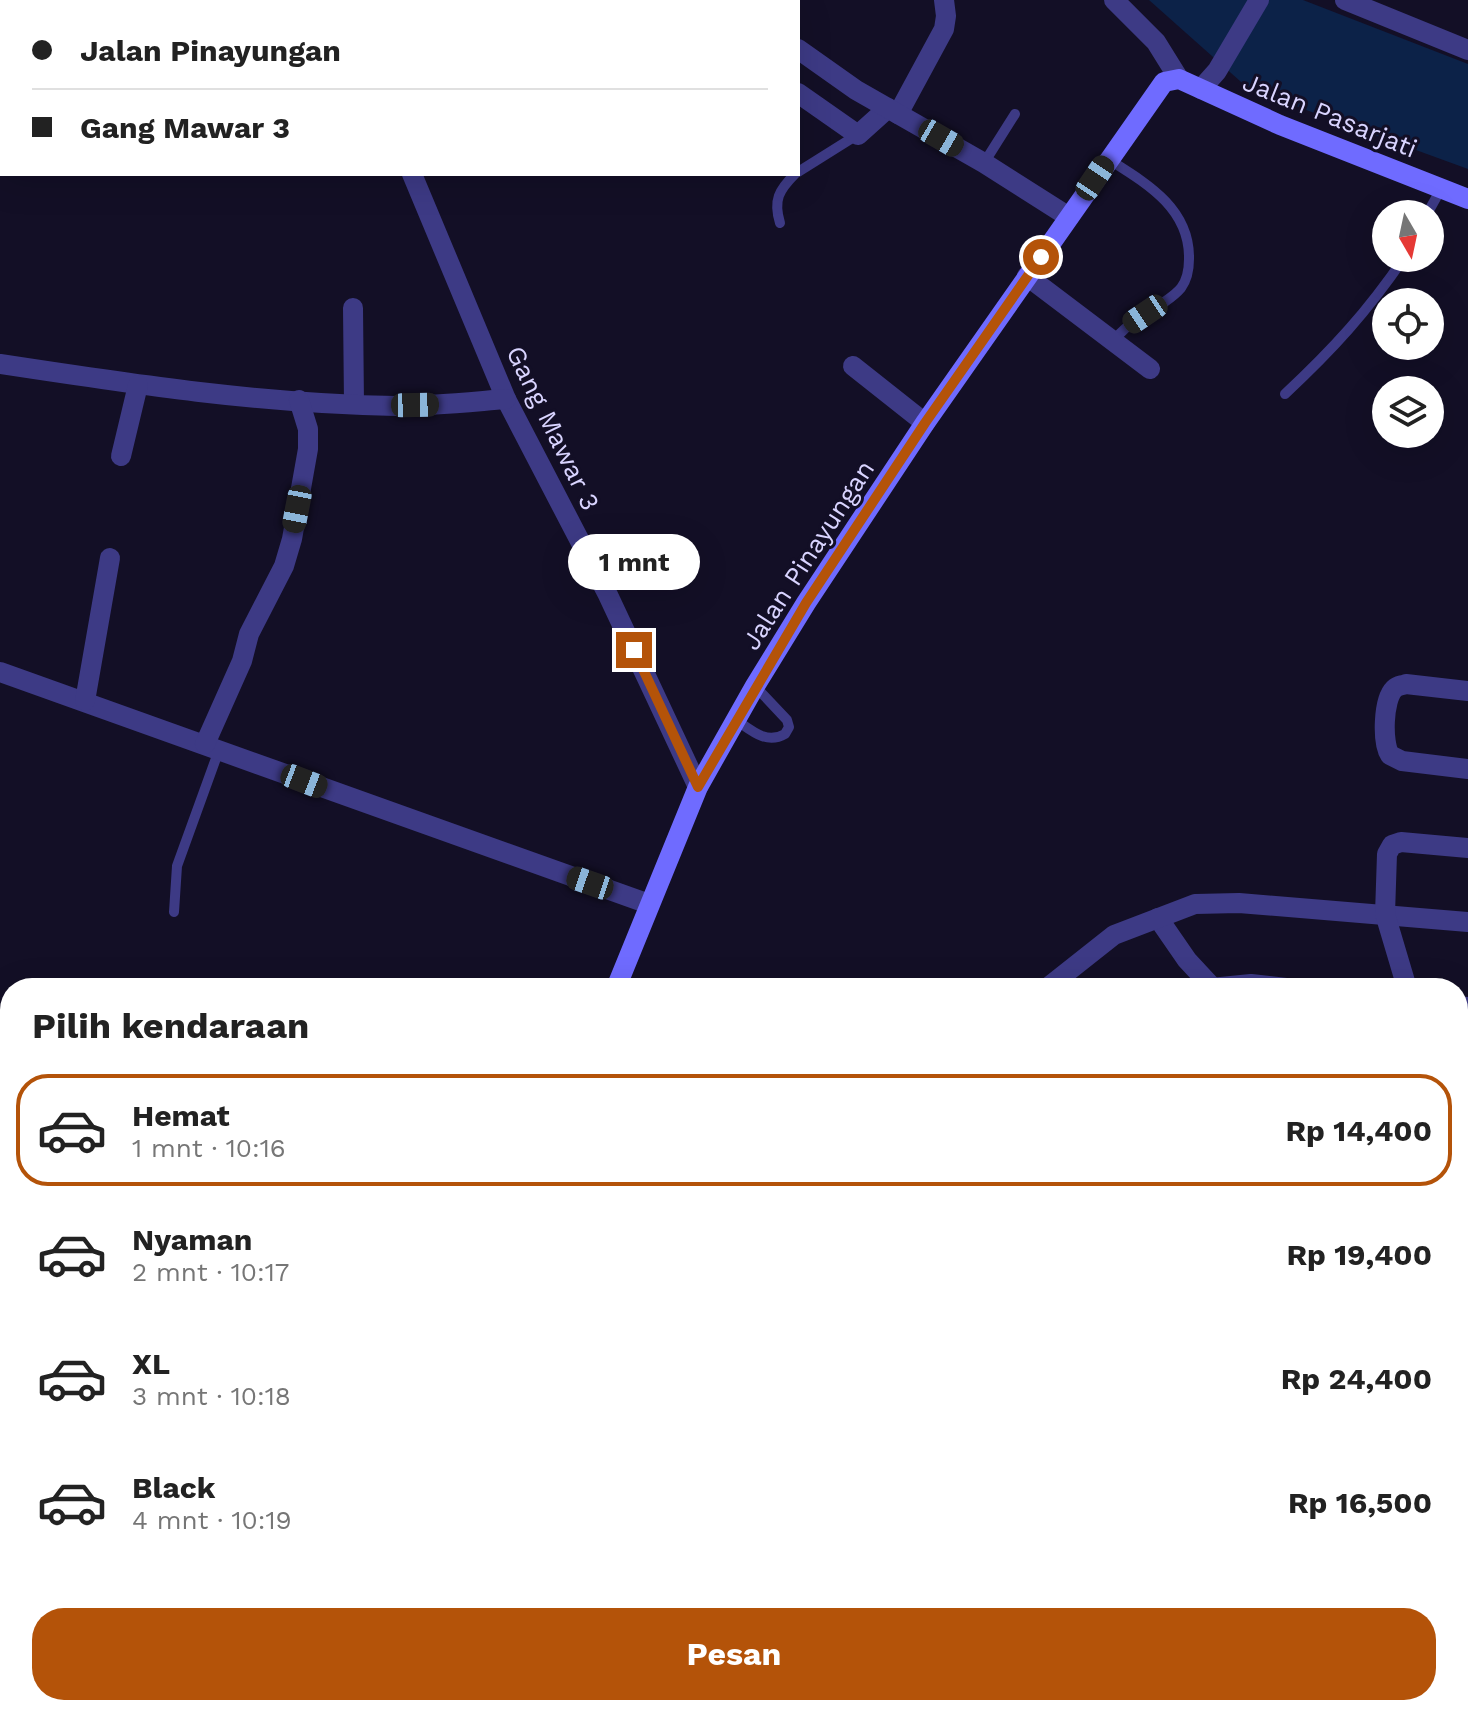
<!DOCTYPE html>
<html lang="id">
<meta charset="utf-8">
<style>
:root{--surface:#fff;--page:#f6f6f6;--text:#222;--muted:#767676;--line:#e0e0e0;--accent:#b45309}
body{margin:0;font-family:"Work Sans",sans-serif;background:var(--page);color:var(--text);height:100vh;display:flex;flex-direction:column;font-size:30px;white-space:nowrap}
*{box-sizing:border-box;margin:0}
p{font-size:26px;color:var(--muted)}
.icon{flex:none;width:44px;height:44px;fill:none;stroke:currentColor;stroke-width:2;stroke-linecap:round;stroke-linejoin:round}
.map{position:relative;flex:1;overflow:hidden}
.drawer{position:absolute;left:0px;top:978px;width:1468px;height:738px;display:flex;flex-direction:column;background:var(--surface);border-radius:32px 32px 0 0;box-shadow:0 8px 32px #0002}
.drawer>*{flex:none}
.guide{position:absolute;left:0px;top:0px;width:800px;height:176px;box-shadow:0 8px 32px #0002;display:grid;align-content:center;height:176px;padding:0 32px;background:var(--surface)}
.needle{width:52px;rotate:171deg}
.fabs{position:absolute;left:1372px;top:200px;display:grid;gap:16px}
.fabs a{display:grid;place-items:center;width:72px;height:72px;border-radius:50%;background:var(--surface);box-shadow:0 8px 32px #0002;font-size:40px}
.end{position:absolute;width:36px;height:36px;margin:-18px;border:10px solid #b45309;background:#fff;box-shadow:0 0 0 4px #fff}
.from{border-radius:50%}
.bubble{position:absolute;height:56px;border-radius:28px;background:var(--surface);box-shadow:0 8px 32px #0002;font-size:26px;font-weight:700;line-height:56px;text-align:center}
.car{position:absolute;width:24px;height:48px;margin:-24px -12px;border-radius:10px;box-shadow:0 0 6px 2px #0007;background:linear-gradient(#222 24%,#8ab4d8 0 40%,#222 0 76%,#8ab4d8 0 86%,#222 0)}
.guide b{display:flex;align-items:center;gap:28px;height:76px;font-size:30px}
.guide b+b{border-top:2px solid var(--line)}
.guide i{width:20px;height:20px;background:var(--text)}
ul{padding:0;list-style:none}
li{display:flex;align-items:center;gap:24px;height:112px;margin:0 16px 12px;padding:0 16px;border:4px solid transparent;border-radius:32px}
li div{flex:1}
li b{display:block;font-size:30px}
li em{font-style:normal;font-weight:700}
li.selected{border-color:var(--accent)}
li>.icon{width:72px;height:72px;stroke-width:1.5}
h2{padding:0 32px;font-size:36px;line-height:96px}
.action{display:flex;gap:16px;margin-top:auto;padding:16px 32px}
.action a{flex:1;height:92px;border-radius:32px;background:var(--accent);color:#fff;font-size:32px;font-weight:700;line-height:92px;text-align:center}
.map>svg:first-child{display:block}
.water{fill:#0c2248}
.building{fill:#241b47;stroke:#3b2d73;stroke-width:2}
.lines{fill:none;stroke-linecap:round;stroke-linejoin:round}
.service{stroke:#3d3a85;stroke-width:10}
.minor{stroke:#3d3a85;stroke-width:20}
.tertiary{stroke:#3d3a85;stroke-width:20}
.secondary{stroke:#6f6bff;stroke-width:20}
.route{stroke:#b45309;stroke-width:10}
.labels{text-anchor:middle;stroke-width:6;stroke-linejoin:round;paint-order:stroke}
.street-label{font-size:26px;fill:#d9d4ff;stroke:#130f26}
</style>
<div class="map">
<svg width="1468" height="1715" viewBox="0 0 1468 1715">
<rect width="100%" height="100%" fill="#130f26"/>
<path class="water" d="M1149 0H1303L1468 64V169L1249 89Z"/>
<path class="building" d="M10 1685V1706H22L13 1712 0 1693Z"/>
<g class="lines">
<g class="service">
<path d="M1108 159C1146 183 1190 208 1189 259 1189 269 1187 280 1181 288 1170 301 1149 311 1135 320 1127 326 1120 334 1112 341"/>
<path d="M984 163 1015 114"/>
<path d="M798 172 857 135"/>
<path d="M1427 214 1441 189"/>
<path d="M780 223C773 200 779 190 795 174"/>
<path d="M1285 394C1333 349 1367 312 1404 258"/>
<path d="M736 720C751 730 766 745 785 734L789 727 787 720 755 686"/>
<path d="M174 912 177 866 219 750"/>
</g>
<g class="minor">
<path d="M634 0 636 2"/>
<path d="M1114 0 1156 42 1179 79"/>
<path d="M1345 0 1468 50"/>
<path d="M1201 89 1217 71 1259 0"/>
<path d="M798 93 858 135 888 108"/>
<path d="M898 114 944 29 946 16 944 0"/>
<path d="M412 174 506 399 608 595 698 787"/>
<path d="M1027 276 1150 369"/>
<path d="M353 308 354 404"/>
<path d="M0 364C131 384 263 404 396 406 432 406 469 402 506 399"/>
<path d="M853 366 925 423"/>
<path d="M121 456 138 385"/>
<path d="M0 672 649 904"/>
<path d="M1468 691 1406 684C1401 686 1398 685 1394 689 1383 700 1382 743 1390 755L1402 761 1468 769"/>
<path d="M85 701 110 558"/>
<path d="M205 744 242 661 249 634 284 566 292 539 308 449V429L299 400"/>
<path d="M1158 918 1187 960 1213 988"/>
<path d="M1047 988 1114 935 1195 904 1239 903 1468 922"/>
<path d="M1211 988 1251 984 1286 988"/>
<path d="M1407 988 1385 914 1387 854 1392 845 1401 842 1468 848"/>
<path d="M1458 1006 1468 1007"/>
<path d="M1458 1073 1468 1087"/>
<path d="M1458 1232 1468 1233"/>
<path d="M1458 1314 1468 1315"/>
<path d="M1458 1398 1468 1399"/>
<path d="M0 1456 10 1450"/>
<path d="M0 1509 4 1517"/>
<path d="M467 1715 474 1706"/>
<path d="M666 1715V1706"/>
<path d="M780 1715 781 1706"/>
<path d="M893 1715 894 1706"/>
<path d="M1030 1715V1706"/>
</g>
<g class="tertiary">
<path d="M744 0 746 2"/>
<path d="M798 49 856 90 984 163 1069 217"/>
</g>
<g class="secondary">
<path d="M616 988 698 787 755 686 806 603 925 423 1164 82 1179 79 1280 125 1468 199"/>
<path d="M0 1672 10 1665"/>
</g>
</g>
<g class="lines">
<path class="route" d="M634 650 698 787 806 603 925 423 1041 257"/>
</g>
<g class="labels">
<g class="street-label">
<text transform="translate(1330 115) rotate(22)" y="9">Jalan Pasarjati</text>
<text transform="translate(553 428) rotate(64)" y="9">Gang Mawar 3</text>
<text transform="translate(808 555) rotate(-57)" y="9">Jalan Pinayungan</text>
</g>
</g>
</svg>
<div class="fabs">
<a><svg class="needle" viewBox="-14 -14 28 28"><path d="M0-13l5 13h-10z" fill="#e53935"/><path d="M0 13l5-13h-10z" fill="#767676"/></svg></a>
<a><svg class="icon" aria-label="locate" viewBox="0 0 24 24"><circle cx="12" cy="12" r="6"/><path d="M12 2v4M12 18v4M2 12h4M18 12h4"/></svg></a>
<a><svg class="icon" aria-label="layers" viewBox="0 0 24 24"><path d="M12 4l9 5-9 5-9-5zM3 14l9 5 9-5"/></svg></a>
</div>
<i class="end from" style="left:1041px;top:257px"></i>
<i class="end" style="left:634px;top:650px"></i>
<div class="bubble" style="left:568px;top:534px;width:132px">1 mnt</div>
<i class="car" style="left:941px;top:138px;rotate:120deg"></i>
<i class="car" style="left:1095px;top:178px;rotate:34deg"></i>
<i class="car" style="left:1145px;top:314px;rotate:236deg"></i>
<i class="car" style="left:415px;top:405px;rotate:89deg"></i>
<i class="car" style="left:297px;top:509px;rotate:191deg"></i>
<i class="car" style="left:304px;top:781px;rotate:111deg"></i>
<i class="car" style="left:590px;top:883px;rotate:289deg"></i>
<div class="guide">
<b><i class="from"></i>Jalan Pinayungan</b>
<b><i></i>Gang Mawar 3</b>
</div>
<section class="drawer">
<h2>Pilih kendaraan</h2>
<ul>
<li class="selected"><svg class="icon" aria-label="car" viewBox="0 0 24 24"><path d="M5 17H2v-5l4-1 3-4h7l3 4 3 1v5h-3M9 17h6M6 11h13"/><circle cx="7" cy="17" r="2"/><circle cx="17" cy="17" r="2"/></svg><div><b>Hemat</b><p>1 mnt · 10:16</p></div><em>Rp 14,400</em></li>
<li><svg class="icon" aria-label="car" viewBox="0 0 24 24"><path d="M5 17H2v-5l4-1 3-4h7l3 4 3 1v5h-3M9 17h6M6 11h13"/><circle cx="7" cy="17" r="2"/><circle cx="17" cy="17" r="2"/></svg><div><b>Nyaman</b><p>2 mnt · 10:17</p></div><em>Rp 19,400</em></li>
<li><svg class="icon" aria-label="car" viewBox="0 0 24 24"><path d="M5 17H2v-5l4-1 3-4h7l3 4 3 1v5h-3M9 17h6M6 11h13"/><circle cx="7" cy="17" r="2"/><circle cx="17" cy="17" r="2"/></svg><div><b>XL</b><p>3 mnt · 10:18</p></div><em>Rp 24,400</em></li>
<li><svg class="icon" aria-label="car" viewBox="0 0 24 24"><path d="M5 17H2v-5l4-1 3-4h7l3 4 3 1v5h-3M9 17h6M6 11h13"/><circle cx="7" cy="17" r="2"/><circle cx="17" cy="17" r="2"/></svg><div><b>Black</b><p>4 mnt · 10:19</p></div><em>Rp 16,500</em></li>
</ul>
<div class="action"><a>Pesan</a></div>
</section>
</div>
